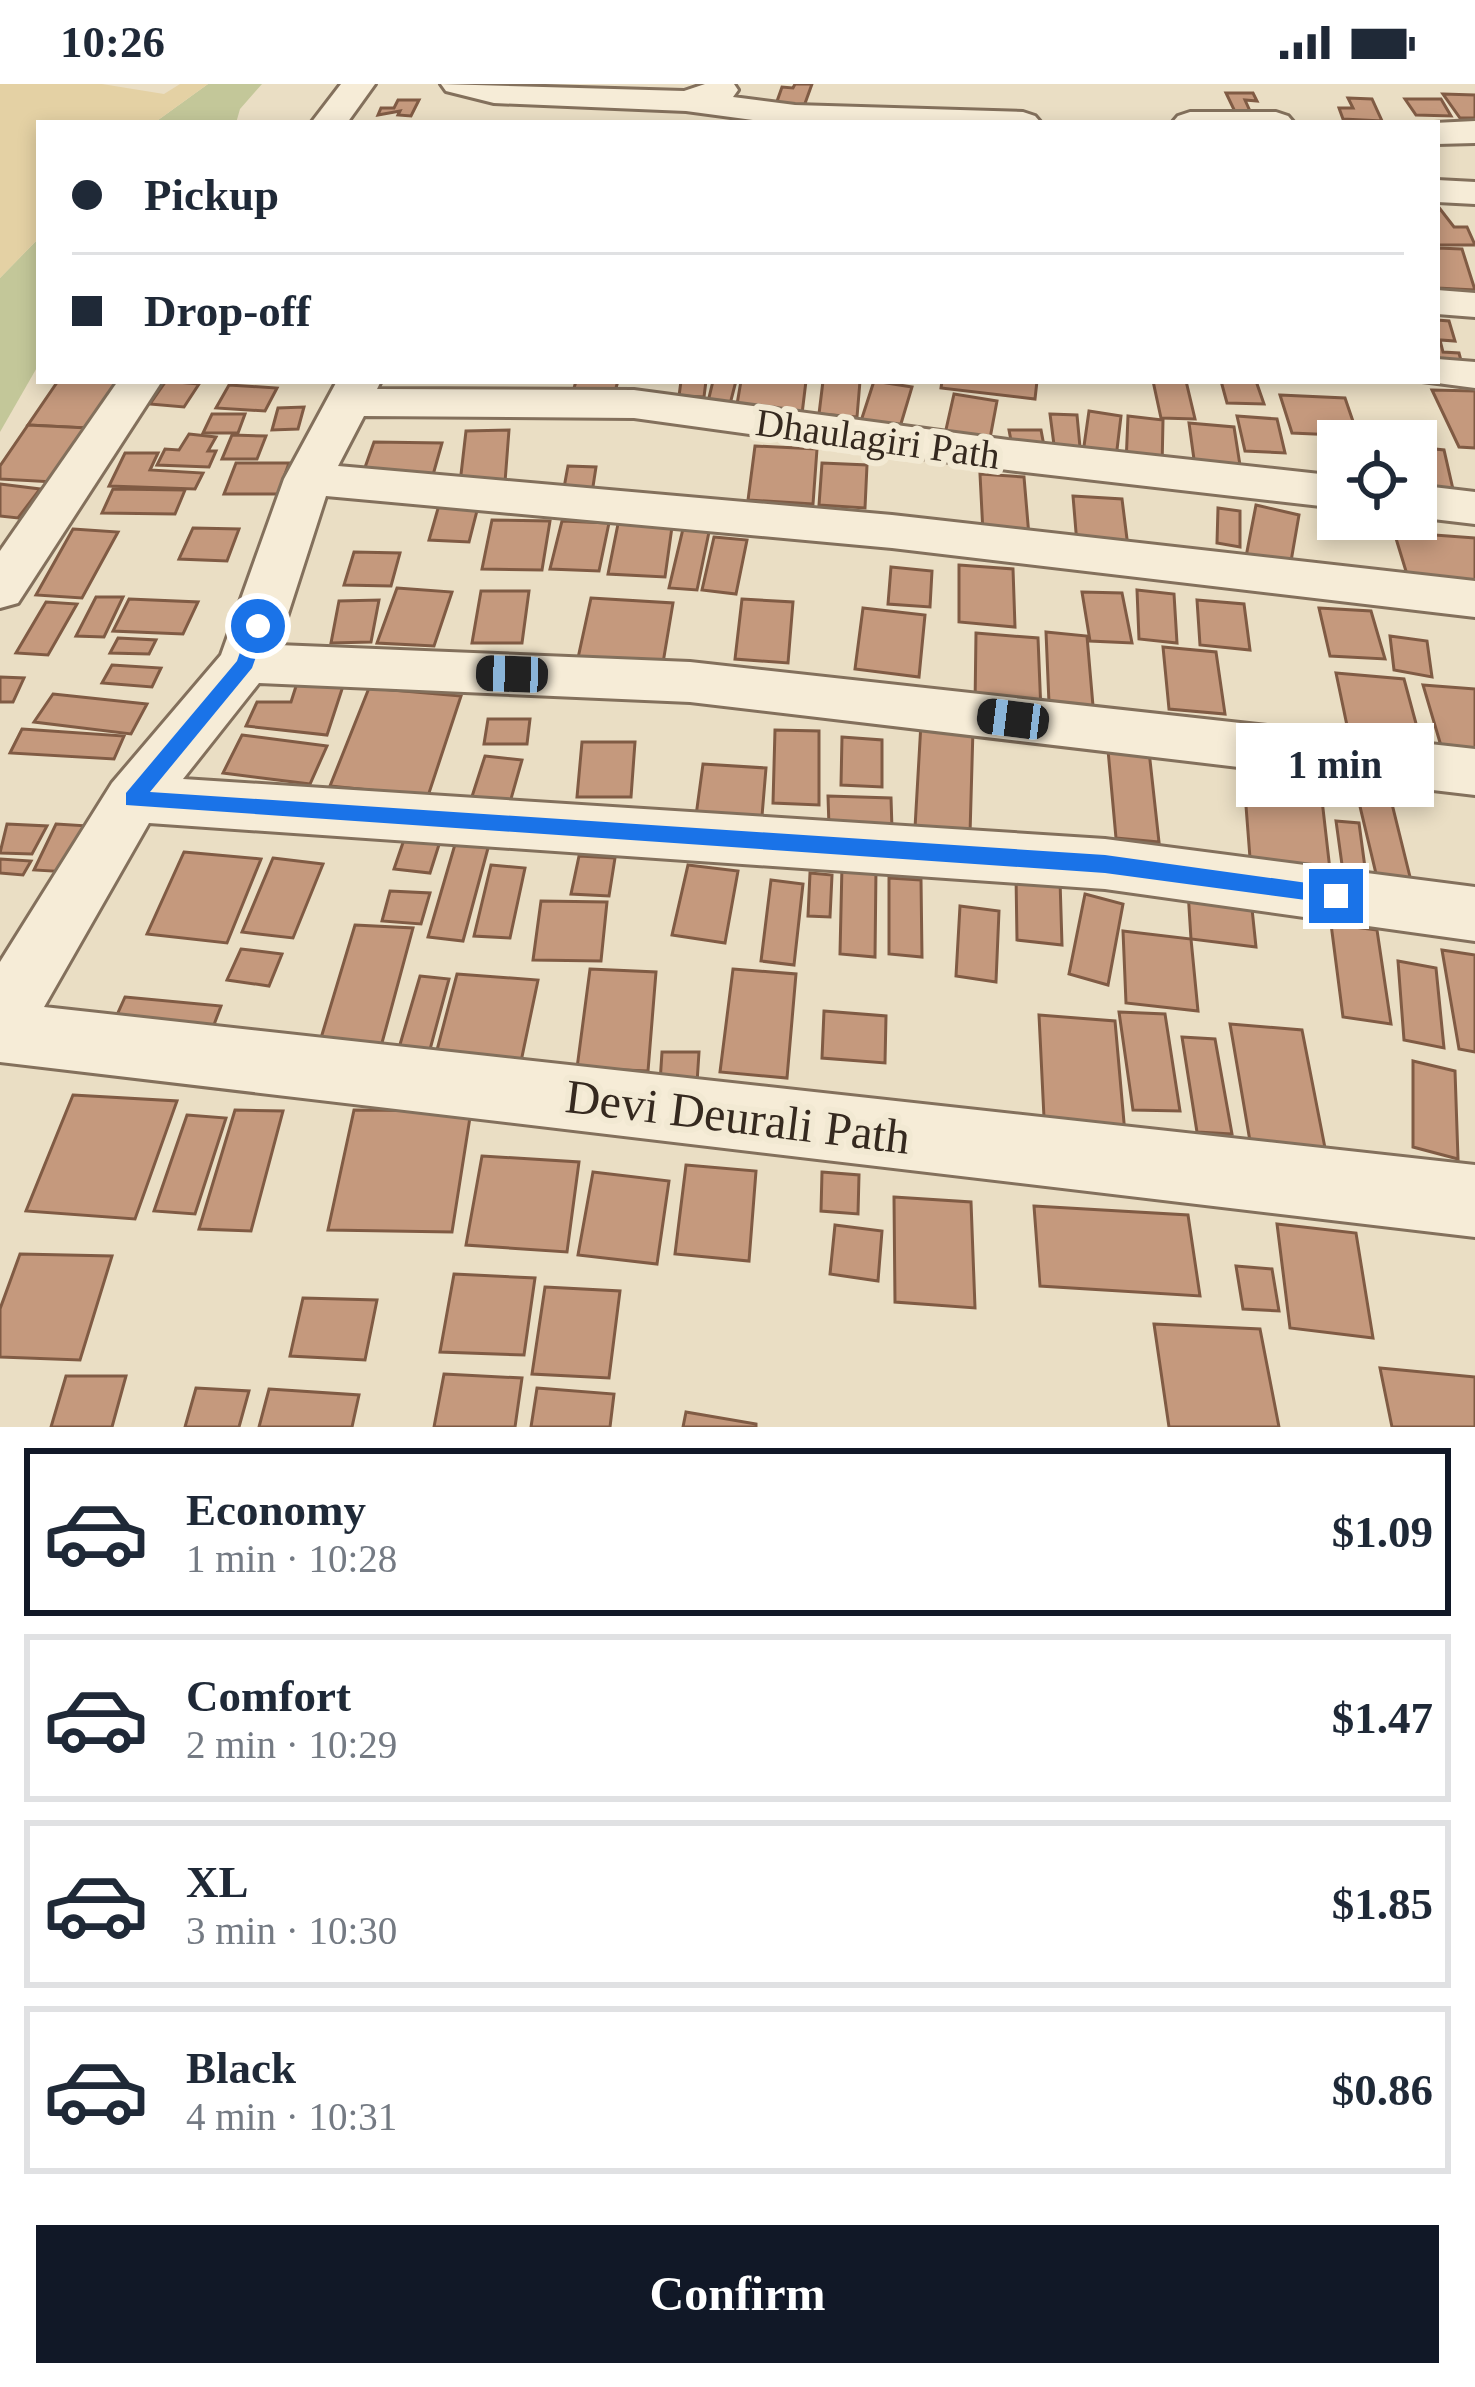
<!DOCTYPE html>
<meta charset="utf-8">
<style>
:root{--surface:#fff;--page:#f2f2f3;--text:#1f2937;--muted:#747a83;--line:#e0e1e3;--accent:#111827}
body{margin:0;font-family:"Times New Roman",serif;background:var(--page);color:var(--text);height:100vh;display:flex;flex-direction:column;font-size:45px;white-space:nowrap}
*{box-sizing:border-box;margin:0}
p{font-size:39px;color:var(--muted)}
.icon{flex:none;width:66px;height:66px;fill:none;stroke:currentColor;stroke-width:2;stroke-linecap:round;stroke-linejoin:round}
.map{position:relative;height:1343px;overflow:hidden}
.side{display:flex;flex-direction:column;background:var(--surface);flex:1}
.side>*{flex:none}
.banner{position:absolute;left:36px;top:36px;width:1404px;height:264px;border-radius:0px;box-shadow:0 6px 18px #0003;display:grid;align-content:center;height:264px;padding:0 36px;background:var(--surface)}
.tools{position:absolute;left:1317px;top:336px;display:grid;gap:24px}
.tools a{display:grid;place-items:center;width:120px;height:120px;border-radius:0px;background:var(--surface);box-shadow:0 6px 18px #0003;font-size:60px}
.end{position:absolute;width:54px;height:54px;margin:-27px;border:15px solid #1a73e8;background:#fff;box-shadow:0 0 0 6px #fff}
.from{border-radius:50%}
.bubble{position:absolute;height:84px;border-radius:0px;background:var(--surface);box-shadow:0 6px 18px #0003;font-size:39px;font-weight:700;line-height:84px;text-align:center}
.car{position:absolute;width:36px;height:72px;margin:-36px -18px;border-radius:15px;box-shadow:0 0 9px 3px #0007;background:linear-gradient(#222 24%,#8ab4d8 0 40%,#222 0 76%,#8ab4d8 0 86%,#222 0)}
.banner b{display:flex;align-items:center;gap:42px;height:114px;font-size:45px}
.banner b+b{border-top:3px solid var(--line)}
.banner i{width:30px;height:30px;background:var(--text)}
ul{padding:21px 0 0;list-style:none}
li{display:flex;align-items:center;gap:36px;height:168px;margin:0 24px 18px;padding:0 12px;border:6px solid var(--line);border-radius:0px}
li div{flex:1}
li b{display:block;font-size:45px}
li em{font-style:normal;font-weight:700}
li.active{border-color:var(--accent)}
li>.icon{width:108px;height:108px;stroke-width:1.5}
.cta{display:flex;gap:24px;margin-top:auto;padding:24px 36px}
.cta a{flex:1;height:138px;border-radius:0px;background:var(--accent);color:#fff;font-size:48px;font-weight:700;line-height:138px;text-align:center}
.status{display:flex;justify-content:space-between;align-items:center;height:84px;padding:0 60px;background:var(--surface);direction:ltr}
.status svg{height:33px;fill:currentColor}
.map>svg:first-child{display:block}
.green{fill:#c3c799}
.sand{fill:#e4d1a4}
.building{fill:#c5997d;stroke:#805b44;stroke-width:3}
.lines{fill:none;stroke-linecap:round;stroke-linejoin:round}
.minor-casing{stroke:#83705c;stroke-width:6}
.minor{fill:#f6ecd7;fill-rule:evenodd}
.route{fill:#1a73e8}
.labels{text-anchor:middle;stroke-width:12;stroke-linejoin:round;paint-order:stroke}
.street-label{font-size:39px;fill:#35291f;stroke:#f2e9d3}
.near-street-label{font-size:48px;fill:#35291f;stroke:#f2e9d3}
</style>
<div class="status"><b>10:26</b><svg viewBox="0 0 49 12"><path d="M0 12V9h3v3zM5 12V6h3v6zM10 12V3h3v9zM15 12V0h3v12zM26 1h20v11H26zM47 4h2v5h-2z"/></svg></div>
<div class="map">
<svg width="1475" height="1343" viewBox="0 0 1475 1343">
<rect width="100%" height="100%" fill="#eadec4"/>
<g class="green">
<path d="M208 0H262L240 25 236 39H154Z"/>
<path d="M39 154V280L0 348V194Z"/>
</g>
<path class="sand" d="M0 0H102L164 10 180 0H208L154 39H39V154L0 194Z"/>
<g class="building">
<path d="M795 0H812L803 25 775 23 782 3 793 4Z"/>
<path d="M1226 9H1253L1257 17 1245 16 1250 27H1262L1266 34H1238Z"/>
<path d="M1443 10 1475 11V34H1460Z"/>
<path d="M1348 14 1372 15 1382 37 1343 35 1339 24H1353Z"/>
<path d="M1405 15H1441L1451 32 1416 31Z"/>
<path d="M398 16H419L411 32 398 31 400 27 378 31 381 24H394Z"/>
<path d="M1437 121 1454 143H1467L1475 161H1437Z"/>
<path d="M1437 164 1462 165 1475 206 1437 204Z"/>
<path d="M1437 236 1449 237 1455 257 1440 256 1443 268 1459 269 1463 284 1437 282Z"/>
<path d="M58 297H118L88 344 28 341Z"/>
<path d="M166 297 199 300 184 323 150 320Z"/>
<path d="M576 297H618L614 311 573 308Z"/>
<path d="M681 297H706L704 313 679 312Z"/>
<path d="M713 297H736L729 324 707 322Z"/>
<path d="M741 297H806L802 330 736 326Z"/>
<path d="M823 297H860L857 333 819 330Z"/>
<path d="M874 297 912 303 900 343 861 337Z"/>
<path d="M942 297H1037L1035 315 941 304Z"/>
<path d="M1153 297H1186L1195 335 1161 334Z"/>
<path d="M1221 297H1256L1264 320 1227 319Z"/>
<path d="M229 301 277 304 265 327 216 324Z"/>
<path d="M1432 306 1475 307V364L1459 363Z"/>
<path d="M954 310 997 317 988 365 943 359Z"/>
<path d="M1280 311 1345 314 1358 352 1292 349Z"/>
<path d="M304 323 298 345 272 346 278 324Z"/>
<path d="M1089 327 1121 332 1116 374 1083 369Z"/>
<path d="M212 330H245L238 349H203Z"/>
<path d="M1050 330 1077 331 1080 363 1054 361Z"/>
<path d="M1128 332 1163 336 1162 384 1126 380Z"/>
<path d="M1237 332 1277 335 1285 369 1245 367Z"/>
<path d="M1189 339 1234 343 1242 394 1196 390Z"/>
<path d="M28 341 88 344 54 398 0 395V382Z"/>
<path d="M509 346 505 398 460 399 466 347Z"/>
<path d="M1009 346H1041L1044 362H1012Z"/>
<path d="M189 350 216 353 208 367H216L209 383 157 381 165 365 179 366Z"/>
<path d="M232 351 266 352 257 375H222Z"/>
<path d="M374 358 442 359 433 391 363 389Z"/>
<path d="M755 362 817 365 813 420 748 416Z"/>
<path d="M1416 363 1444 366 1455 414 1419 410Z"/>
<path d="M125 369H158L150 386 203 389 195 405 109 402Z"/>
<path d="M236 379H289L278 410H224Z"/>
<path d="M822 379 867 381 865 424 819 421Z"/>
<path d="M568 382 596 383 592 409H563Z"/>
<path d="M980 390 1024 393 1029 452 983 449Z"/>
<path d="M0 400 40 405 18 434 0 432Z"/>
<path d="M113 405 185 406 175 430 102 429Z"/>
<path d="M1073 412 1122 415 1128 463 1077 460Z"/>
<path d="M441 414 480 415 469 458 429 456Z"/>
<path d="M1256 421 1299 431 1289 489 1245 478Z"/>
<path d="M1218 424 1240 427V463L1217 459Z"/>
<path d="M492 436 550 437 542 486 482 485Z"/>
<path d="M562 437 609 439 599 487 550 485Z"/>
<path d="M618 440 672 443 665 493 608 490Z"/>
<path d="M193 444 239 445 227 477 179 475Z"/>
<path d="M73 445 118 448 82 514 36 511Z"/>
<path d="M683 445 709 448 697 506 669 504Z"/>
<path d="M1394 448 1475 454V502L1409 497Z"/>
<path d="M714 453 747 456 736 510 702 506Z"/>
<path d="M354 468 400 469 391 502 344 501Z"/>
<path d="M959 481 1013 485 1015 543 959 538Z"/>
<path d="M891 483 932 487 930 523 888 520Z"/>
<path d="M397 504 452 508 434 562 377 559Z"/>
<path d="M1137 506 1174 510 1177 559 1139 555Z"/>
<path d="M481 507H529L522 559H472Z"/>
<path d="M1082 508 1122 509 1132 559 1090 557Z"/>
<path d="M96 513H123L104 553 76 552Z"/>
<path d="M591 514 673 519 663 579 578 574Z"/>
<path d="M129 515 198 518 183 550 113 547Z"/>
<path d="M742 515 793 518 788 579 735 575Z"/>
<path d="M379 516 371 558 331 559 339 517Z"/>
<path d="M1197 516 1244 520 1250 566 1200 561Z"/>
<path d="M46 518 77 520 48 571 16 569Z"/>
<path d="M863 524 925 531 919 593 855 585Z"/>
<path d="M1319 524 1371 527 1385 575 1330 572Z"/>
<path d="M1046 548 1087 552 1093 622 1049 619Z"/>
<path d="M976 549 1038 554 1041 628 975 622Z"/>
<path d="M1390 552 1427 557 1432 593 1394 586Z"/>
<path d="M118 554 156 556 149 570 110 569Z"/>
<path d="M1163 563 1216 568 1225 630 1169 625Z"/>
<path d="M112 581 161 584 152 603 102 599Z"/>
<path d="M1336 589 1404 595 1421 658 1349 651Z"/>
<path d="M0 593 24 594 13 618H0Z"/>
<path d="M298 596H345L327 651 246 642 257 618H291Z"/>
<path d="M1423 601 1475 605V674L1444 672Z"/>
<path d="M369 604 461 612 428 712 330 702Z"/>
<path d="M53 610 147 620 131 650 34 638Z"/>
<path d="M488 635H530L527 660H484Z"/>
<path d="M921 639 973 645 970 750 915 744Z"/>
<path d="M22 645 124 652 114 675 10 669Z"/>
<path d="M775 646 819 647V721L773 719Z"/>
<path d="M242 651 327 662 310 700 223 689Z"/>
<path d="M842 653 882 656V703L841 701Z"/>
<path d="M1107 655 1148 658 1159 758 1116 754Z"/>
<path d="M582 658H635L631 713H577Z"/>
<path d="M485 672 522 676 507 729 468 725Z"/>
<path d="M703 680 766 684 761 744 695 739Z"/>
<path d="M1244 696 1321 707 1330 786 1250 774Z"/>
<path d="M828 712 891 714 892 745 829 743Z"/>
<path d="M1358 714 1391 716 1412 801 1378 798Z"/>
<path d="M1336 737 1359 739 1366 791 1343 788Z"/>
<path d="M7 740 47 742 32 770 0 769Z"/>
<path d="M56 740 89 742 69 788 34 786Z"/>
<path d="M408 744 443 748 430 789 394 785Z"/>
<path d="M458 750 491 753 463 857 428 853Z"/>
<path d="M184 768 261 775 227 859 147 850Z"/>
<path d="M579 772 615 774 609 812 571 810Z"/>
<path d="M273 774 323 780 293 854 242 848Z"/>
<path d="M0 775 31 777 23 791 0 789Z"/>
<path d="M491 781 525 784 510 854 474 852Z"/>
<path d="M688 781 738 787 725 859 672 851Z"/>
<path d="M842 781 876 784 875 873 840 870Z"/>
<path d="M810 789 832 791 830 833 808 832Z"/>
<path d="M1016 791 1060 796 1062 861 1017 856Z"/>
<path d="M889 794 921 796 922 873 889 870Z"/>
<path d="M771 796 803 800 794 881 761 877Z"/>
<path d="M390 807 430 809 421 840 382 837Z"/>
<path d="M1188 807 1251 815 1256 863 1191 855Z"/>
<path d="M1085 810 1123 820 1108 901 1069 890Z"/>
<path d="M541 817 607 818 601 877 533 876Z"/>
<path d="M960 822 999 827 996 898 956 892Z"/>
<path d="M1331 840 1377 846 1391 940 1343 933Z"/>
<path d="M355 841 413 844 379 970 318 964Z"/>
<path d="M1123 847 1191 855 1198 927 1126 919Z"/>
<path d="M241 865 282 870 269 902 227 896Z"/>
<path d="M1442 866 1475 871V968L1459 965Z"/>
<path d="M1398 877 1436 884 1444 964 1404 956Z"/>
<path d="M590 885 656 888 648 987 577 984Z"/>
<path d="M733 885 796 890 787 994 720 988Z"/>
<path d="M457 890 538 896 518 992 432 985Z"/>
<path d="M420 892 449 895 425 984 394 981Z"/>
<path d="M125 913 221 922 206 962 108 951Z"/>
<path d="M824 927 886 932 885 979 822 974Z"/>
<path d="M1119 928 1165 930 1180 1027 1133 1026Z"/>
<path d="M1039 931 1115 937 1126 1061 1045 1054Z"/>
<path d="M1230 940 1302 946 1326 1069 1251 1063Z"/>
<path d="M1182 953 1215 955 1232 1050 1197 1048Z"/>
<path d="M662 968H699L697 999H660Z"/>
<path d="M1413 977 1455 987 1458 1075 1413 1063Z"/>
<path d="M73 1011 177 1017 135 1135 26 1127Z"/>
<path d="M235 1026 283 1027 251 1147 199 1145Z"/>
<path d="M354 1026 471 1027 452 1148 328 1146Z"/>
<path d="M187 1031 226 1034 195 1130 154 1127Z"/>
<path d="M482 1072 579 1078 567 1168 466 1161Z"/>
<path d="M686 1081 756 1087 749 1177 675 1170Z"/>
<path d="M593 1088 669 1097 657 1180 578 1171Z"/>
<path d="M822 1088 859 1091 858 1130 821 1127Z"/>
<path d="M894 1113 971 1118 975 1224 895 1218Z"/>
<path d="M1034 1122 1188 1131 1200 1212 1040 1202Z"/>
<path d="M1277 1140 1356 1149 1373 1254 1290 1244Z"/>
<path d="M835 1141 882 1147 878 1197 830 1190Z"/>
<path d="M20 1170 112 1172 80 1276 0 1273V1225Z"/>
<path d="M1236 1182 1272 1185 1279 1227 1243 1225Z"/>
<path d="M454 1190 535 1194 524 1271 440 1268Z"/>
<path d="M545 1203 620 1207 609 1294 532 1290Z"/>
<path d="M303 1214 377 1216 365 1276 290 1272Z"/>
<path d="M1154 1240 1260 1245 1279 1343H1169Z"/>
<path d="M1380 1284 1475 1293V1343H1392Z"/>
<path d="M444 1290 522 1294 515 1343H434Z"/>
<path d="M66 1292H126L112 1343H51Z"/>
<path d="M196 1304 249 1307 239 1343H185Z"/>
<path d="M537 1304 614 1310 610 1343H531Z"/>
<path d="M269 1305 359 1311 352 1343H259Z"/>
<path d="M686 1328 756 1340V1343H683Z"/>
</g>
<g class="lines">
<g class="minor-casing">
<g id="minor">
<path d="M341 0H375L347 39H311Z"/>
<path d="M441 0 684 7 705 0H734L738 6 733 13 795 21 1023 28 1035 32 1041 39H776L686 27 494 19 446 7Z"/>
<path d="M1190 28H1276L1288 32 1294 39H1172L1178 32Z"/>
<path d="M1475 37V59L1437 60 1434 39Z"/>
<path d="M1437 96 1475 98V120L1437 118Z"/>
<path d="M1437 206 1475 209V233L1437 230Z"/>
<path d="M1437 275 1475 278V304L1422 297H1437Z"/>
<path d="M118 297H162L18 519 0 524V467Z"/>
<path d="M337 297H381L377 305 634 306 1008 356 1338 392V424L1008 386 634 334 364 332 338 382 892 431 1475 497V533L892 464 326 412 278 561 690 578 1475 665V711L690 618 259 599 183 695 1105 755 1475 803V857L1105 805 149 739 44 923 1475 1081V1153L0 978V878L112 699 221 571 284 395Z"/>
<path d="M1416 401 1475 408V440L1416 433Z"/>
</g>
</g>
<use href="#minor" class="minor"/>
</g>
<path class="route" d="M258 536 267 542 252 584 150 708 1105 771 1336 803 1347 812 1336 820 1105 789 126 721V709L237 577 249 542Z"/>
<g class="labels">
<g class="street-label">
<text transform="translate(878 354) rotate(8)" y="14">Dhaulagiri Path</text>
</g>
<g class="near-street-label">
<text transform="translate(738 1032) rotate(7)" y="17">Devi Deurali Path</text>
</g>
</g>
</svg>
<div class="tools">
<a><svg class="icon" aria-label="locate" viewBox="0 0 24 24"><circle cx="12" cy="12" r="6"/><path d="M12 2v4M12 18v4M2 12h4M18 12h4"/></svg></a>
</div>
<i class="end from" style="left:258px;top:542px"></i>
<i class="end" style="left:1336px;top:812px"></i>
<div class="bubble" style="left:1236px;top:639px;width:198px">1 min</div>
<i class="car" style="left:512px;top:590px;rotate:272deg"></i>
<i class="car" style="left:1013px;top:635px;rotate:277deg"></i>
<div class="banner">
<b><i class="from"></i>Pickup</b>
<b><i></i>Drop-off</b>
</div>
</div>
<section class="side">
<ul>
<li class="active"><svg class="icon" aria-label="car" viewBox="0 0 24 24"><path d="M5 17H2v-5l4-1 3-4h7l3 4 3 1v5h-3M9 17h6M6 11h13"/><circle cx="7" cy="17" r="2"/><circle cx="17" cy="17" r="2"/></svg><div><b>Economy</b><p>1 min · 10:28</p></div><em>$1.09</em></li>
<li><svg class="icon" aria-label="car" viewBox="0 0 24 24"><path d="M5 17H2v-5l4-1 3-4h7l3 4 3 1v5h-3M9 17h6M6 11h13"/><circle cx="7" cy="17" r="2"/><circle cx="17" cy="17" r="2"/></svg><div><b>Comfort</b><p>2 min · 10:29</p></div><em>$1.47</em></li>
<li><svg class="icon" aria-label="car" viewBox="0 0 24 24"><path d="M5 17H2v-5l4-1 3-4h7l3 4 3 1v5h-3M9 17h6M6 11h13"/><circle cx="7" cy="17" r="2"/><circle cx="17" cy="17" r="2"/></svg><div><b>XL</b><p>3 min · 10:30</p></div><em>$1.85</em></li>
<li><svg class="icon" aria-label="car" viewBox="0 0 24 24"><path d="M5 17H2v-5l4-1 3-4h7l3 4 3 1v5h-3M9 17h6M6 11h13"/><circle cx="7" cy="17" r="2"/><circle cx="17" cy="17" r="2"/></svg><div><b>Black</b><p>4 min · 10:31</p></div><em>$0.86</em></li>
</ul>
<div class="cta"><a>Confirm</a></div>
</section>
